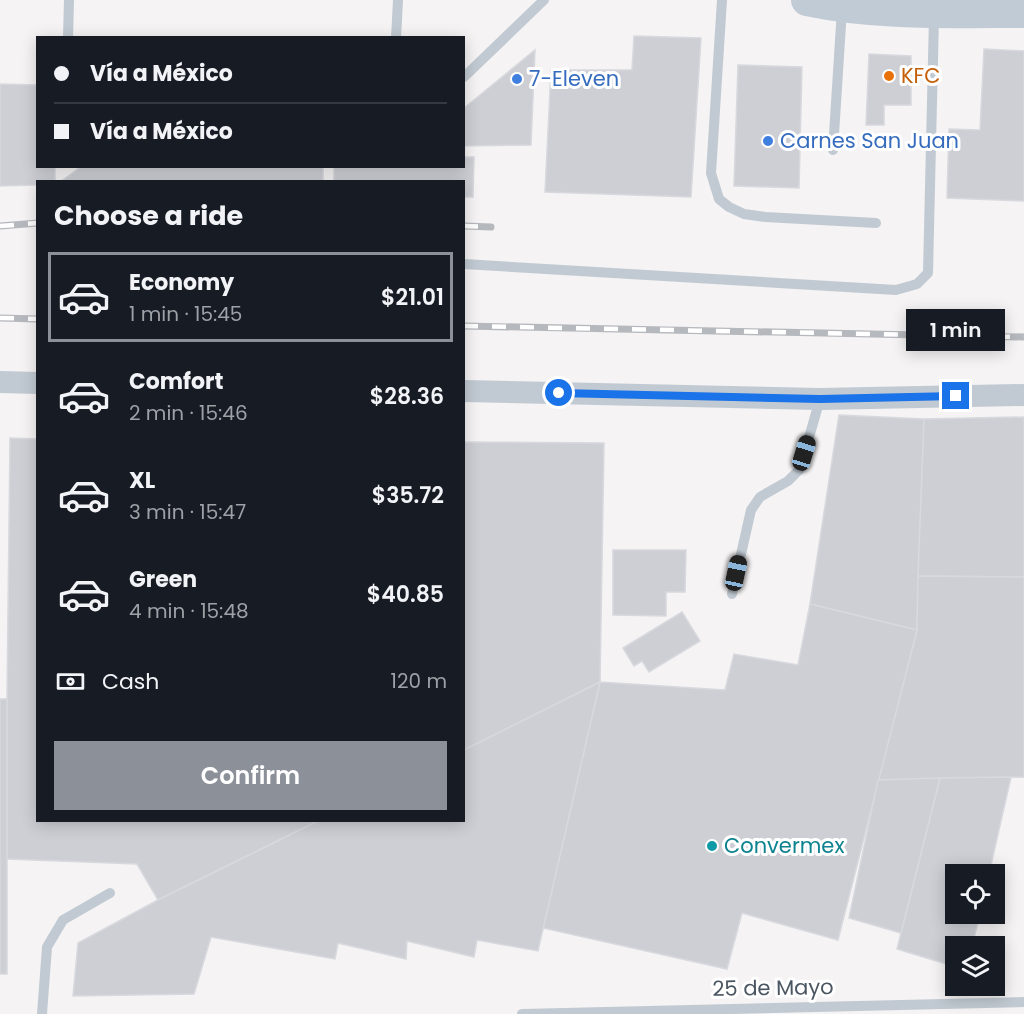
<!DOCTYPE html>
<meta charset="utf-8">
<style>
:root{--surface:#171b24;--page:#242831;--text:#f1f3f6;--muted:#9ea1a6;--line:#363941;--accent:#8c9099}
body{margin:0;font-family:Poppins,sans-serif;background:var(--page);color:var(--text);height:100vh;display:flex;flex-direction:column;font-size:22px;white-space:nowrap}
*{box-sizing:border-box;margin:0}
p{font-size:20px;color:var(--muted)}
.icon{flex:none;width:33px;height:33px;fill:none;stroke:currentColor;stroke-width:2;stroke-linecap:round;stroke-linejoin:round}
.map{position:relative;flex:1;overflow:hidden}
.drawer{position:absolute;left:36px;top:180px;width:429px;height:642px;display:flex;flex-direction:column;background:var(--surface);border-radius:0px;box-shadow:0 3px 15px #0003}
.drawer>*{flex:none}
.hud{position:absolute;left:36px;top:36px;width:429px;height:132px;border-radius:0px;box-shadow:0 3px 15px #0003;display:grid;align-content:center;height:132px;padding:0 18px;background:var(--surface)}
.controls{position:absolute;left:945px;top:864px;display:grid;gap:12px}
.controls a{display:grid;place-items:center;width:60px;height:60px;border-radius:0px;background:var(--surface);box-shadow:0 3px 15px #0003;font-size:30px}
.end{position:absolute;width:27px;height:27px;margin:-14px;border:8px solid #1a73e8;background:#fff;box-shadow:0 0 0 3px #fff}
.from{border-radius:50%}
.bubble{position:absolute;height:42px;border-radius:0px;background:var(--surface);box-shadow:0 3px 15px #0003;font-size:20px;font-weight:600;line-height:42px;text-align:center}
.car{position:absolute;width:18px;height:36px;margin:-18px -9px;border-radius:8px;box-shadow:0 0 4px 2px #0007;background:linear-gradient(#222 24%,#8ab4d8 0 40%,#222 0 76%,#8ab4d8 0 86%,#222 0)}
.hud b{display:flex;align-items:center;gap:21px;height:57px;font-size:22px}
.hud b+b{border-top:2px solid var(--line)}
.hud i{width:15px;height:15px;background:var(--text)}
ul{padding:0;list-style:none}
li{display:flex;align-items:center;gap:18px;height:90px;margin:0 12px 9px;padding:0 6px;border:3px solid transparent;border-radius:0px}
li div{flex:1}
li b{display:block;font-size:22px}
li em{font-style:normal;font-weight:600}
li.selected{border-color:var(--accent)}
li>.icon{width:54px;height:54px;stroke-width:1.5}
h2{padding:0 18px;font-size:27px;line-height:72px}
.pay{display:flex;align-items:center;gap:15px;height:66px;padding:0 18px;font-size:22px}
.pay p{margin-inline-start:auto}
.cta{display:flex;gap:12px;margin-top:auto;padding:12px 18px}
.cta a{flex:1;height:69px;border-radius:0px;background:var(--accent);color:#fff;font-size:24px;font-weight:600;line-height:69px;text-align:center}
.map>svg:first-child{display:block}
.building{fill:#cdcfd5;stroke:#d7d9de;stroke-width:1.5}
.lines{fill:none;stroke-linecap:round;stroke-linejoin:round}
.lane{stroke:#c1cad2;stroke-width:10}
.street{stroke:#c1cad2;stroke-width:22}
.secondary{stroke:#c1cbd6;stroke-width:32}
.rail-casing{stroke:#b5b8bd;stroke-width:7}
.rail{stroke:#fff;stroke-width:4.5;stroke-dasharray:14;stroke-linecap:butt}
.route{stroke:#1a73e8;stroke-width:8}
.food-dot{fill:#e8710a;stroke:#fff;stroke-width:2}
.shop-dot{fill:#3f7fe0;stroke:#fff;stroke-width:2}
.culture-dot{fill:#0f9aa8;stroke:#fff;stroke-width:2}
.labels{text-anchor:middle;stroke-width:6;stroke-linejoin:round;paint-order:stroke}
.food-label{font-size:21px;fill:#c56008;stroke:#fff;text-anchor:start}
.shop-label{font-size:21px;fill:#366cbe;stroke:#fff;text-anchor:start}
.culture-label{font-size:21px;fill:#0d838f;stroke:#fff;text-anchor:start}
.street-label{font-size:21px;fill:#4a5661;stroke:#fff}
</style>
<div class="map">
<svg width="1024" height="1014" viewBox="0 0 1024 1014">
<rect width="100%" height="100%" fill="#f5f3f3"/>
<g class="building">
<path d="M634 36 701 38 691 197 545 192 551 70H632Z"/>
<path d="M984 49 1024 51V201L947 198 949 129 980 130Z"/>
<path d="M535 50 531 145 464 146V108Z"/>
<path d="M869 54 911 56V105H884V125H866Z"/>
<path d="M738 65 802 67 799 188 734 186Z"/>
<path d="M0 84 38 85V166H55V182H38V185L0 186Z"/>
<path d="M464 157H474L473 197H464V182H334V166H464Z"/>
<path d="M82 166H323V182H60Z"/>
<path d="M839 415 924 419 917 630 810 604Z"/>
<path d="M1024 417V577L918 576 924 419Z"/>
<path d="M10 438 38 439V820H320L158 900 137 864 7 859V699Z"/>
<path d="M464 442 604 443 600 682 464 750Z"/>
<path d="M613 550H686L685 592H666V616L613 615Z"/>
<path d="M918 576 1024 577V777L878 780 917 630Z"/>
<path d="M810 604 917 630 838 940 742 913 727 969 543 928 600 682 725 690 734 654 798 665Z"/>
<path d="M682 612 700 641 649 672 642 661 634 666 623 648Z"/>
<path d="M600 682 538 951 477 940 474 957 407 941 406 959 338 943 335 959 211 937 194 994 73 996 78 943 158 900 320 820H464V750Z"/>
<rect x="0" y="699" width="7" height="275"/>
<path d="M1011 777 989 874H956V914H980L972 946H956V967L897 949 940 778Z"/>
<path d="M940 778 901 933 849 918 878 780Z"/>
</g>
<g class="lines">
<g class="lane">
<path d="M722 0 711 173 719 199 729 207 744 214 765 217 876 223"/>
<path d="M68 38 69 0"/>
<path d="M396 38 398 0"/>
<path d="M464 77 544 0"/>
<path d="M833 150 842 9"/>
<path d="M464 264 896 290 917 284 928 273 934 16"/>
<path d="M732 594 751 510 760 497 788 481 800 469 820 399"/>
<path d="M42 1014 47 947 63 920 110 893"/>
<path d="M522 1014 1024 1002"/>
</g>
<g class="street">
<path d="M0 382 38 383"/>
<path d="M464 391 820 399 1024 395"/>
</g>
<path class="secondary" d="M807 0C878 15 952 12 1024 12"/>
<g class="rail-casing">
<g id="rail">
<path d="M0 226 38 223"/>
<path d="M464 226 491 227"/>
<path d="M0 318 38 319"/>
<path d="M464 326 1024 337"/>
</g>
</g>
<use href="#rail" class="rail"/>
</g>
<g class="lines">
<path class="route" d="M559 393 820 399 956 396"/>
</g>
<circle class="food-dot" cx="889" cy="76" r="6"/>
<g class="shop-dot">
<circle cx="517" cy="79" r="6"/>
<circle cx="768" cy="141" r="6"/>
</g>
<circle class="culture-dot" cx="712" cy="846" r="6"/>
<g class="labels">
<g class="food-label">
<text x="901" y="83">KFC</text>
</g>
<g class="shop-label">
<text x="529" y="86">7-Eleven</text>
<text x="780" y="148">Carnes San Juan</text>
</g>
<g class="culture-label">
<text x="724" y="853">Convermex</text>
</g>
<g class="street-label">
<text transform="translate(773 988) rotate(-1)" y="7">25 de Mayo</text>
</g>
</g>
</svg>
<div class="controls">
<a><svg class="icon" aria-label="locate" viewBox="0 0 24 24"><circle cx="12" cy="12" r="6"/><path d="M12 2v4M12 18v4M2 12h4M18 12h4"/></svg></a>
<a><svg class="icon" aria-label="layers" viewBox="0 0 24 24"><path d="M12 4l9 5-9 5-9-5zM3 14l9 5 9-5"/></svg></a>
</div>
<i class="end from" style="left:559px;top:393px"></i>
<i class="end" style="left:956px;top:396px"></i>
<div class="bubble" style="left:906px;top:309px;width:99px">1 min</div>
<i class="car" style="left:804px;top:453px;rotate:17deg"></i>
<i class="car" style="left:736px;top:573px;rotate:12deg"></i>
<div class="hud">
<b><i class="from"></i>Vía a México</b>
<b><i></i>Vía a México</b>
</div>
<section class="drawer">
<h2>Choose a ride</h2>
<ul>
<li class="selected"><svg class="icon" aria-label="car" viewBox="0 0 24 24"><path d="M5 17H2v-5l4-1 3-4h7l3 4 3 1v5h-3M9 17h6M6 11h13"/><circle cx="7" cy="17" r="2"/><circle cx="17" cy="17" r="2"/></svg><div><b>Economy</b><p>1 min · 15:45</p></div><em>$21.01</em></li>
<li><svg class="icon" aria-label="car" viewBox="0 0 24 24"><path d="M5 17H2v-5l4-1 3-4h7l3 4 3 1v5h-3M9 17h6M6 11h13"/><circle cx="7" cy="17" r="2"/><circle cx="17" cy="17" r="2"/></svg><div><b>Comfort</b><p>2 min · 15:46</p></div><em>$28.36</em></li>
<li><svg class="icon" aria-label="car" viewBox="0 0 24 24"><path d="M5 17H2v-5l4-1 3-4h7l3 4 3 1v5h-3M9 17h6M6 11h13"/><circle cx="7" cy="17" r="2"/><circle cx="17" cy="17" r="2"/></svg><div><b>XL</b><p>3 min · 15:47</p></div><em>$35.72</em></li>
<li><svg class="icon" aria-label="car" viewBox="0 0 24 24"><path d="M5 17H2v-5l4-1 3-4h7l3 4 3 1v5h-3M9 17h6M6 11h13"/><circle cx="7" cy="17" r="2"/><circle cx="17" cy="17" r="2"/></svg><div><b>Green</b><p>4 min · 15:48</p></div><em>$40.85</em></li>
</ul>
<div class="pay"><svg class="icon" aria-label="cash" viewBox="0 0 24 24"><path d="M3 7h18v10H3z"/><circle cx="12" cy="12" r="2"/></svg>Cash<p>120 m</p></div>
<div class="cta"><a>Confirm</a></div>
</section>
</div>
